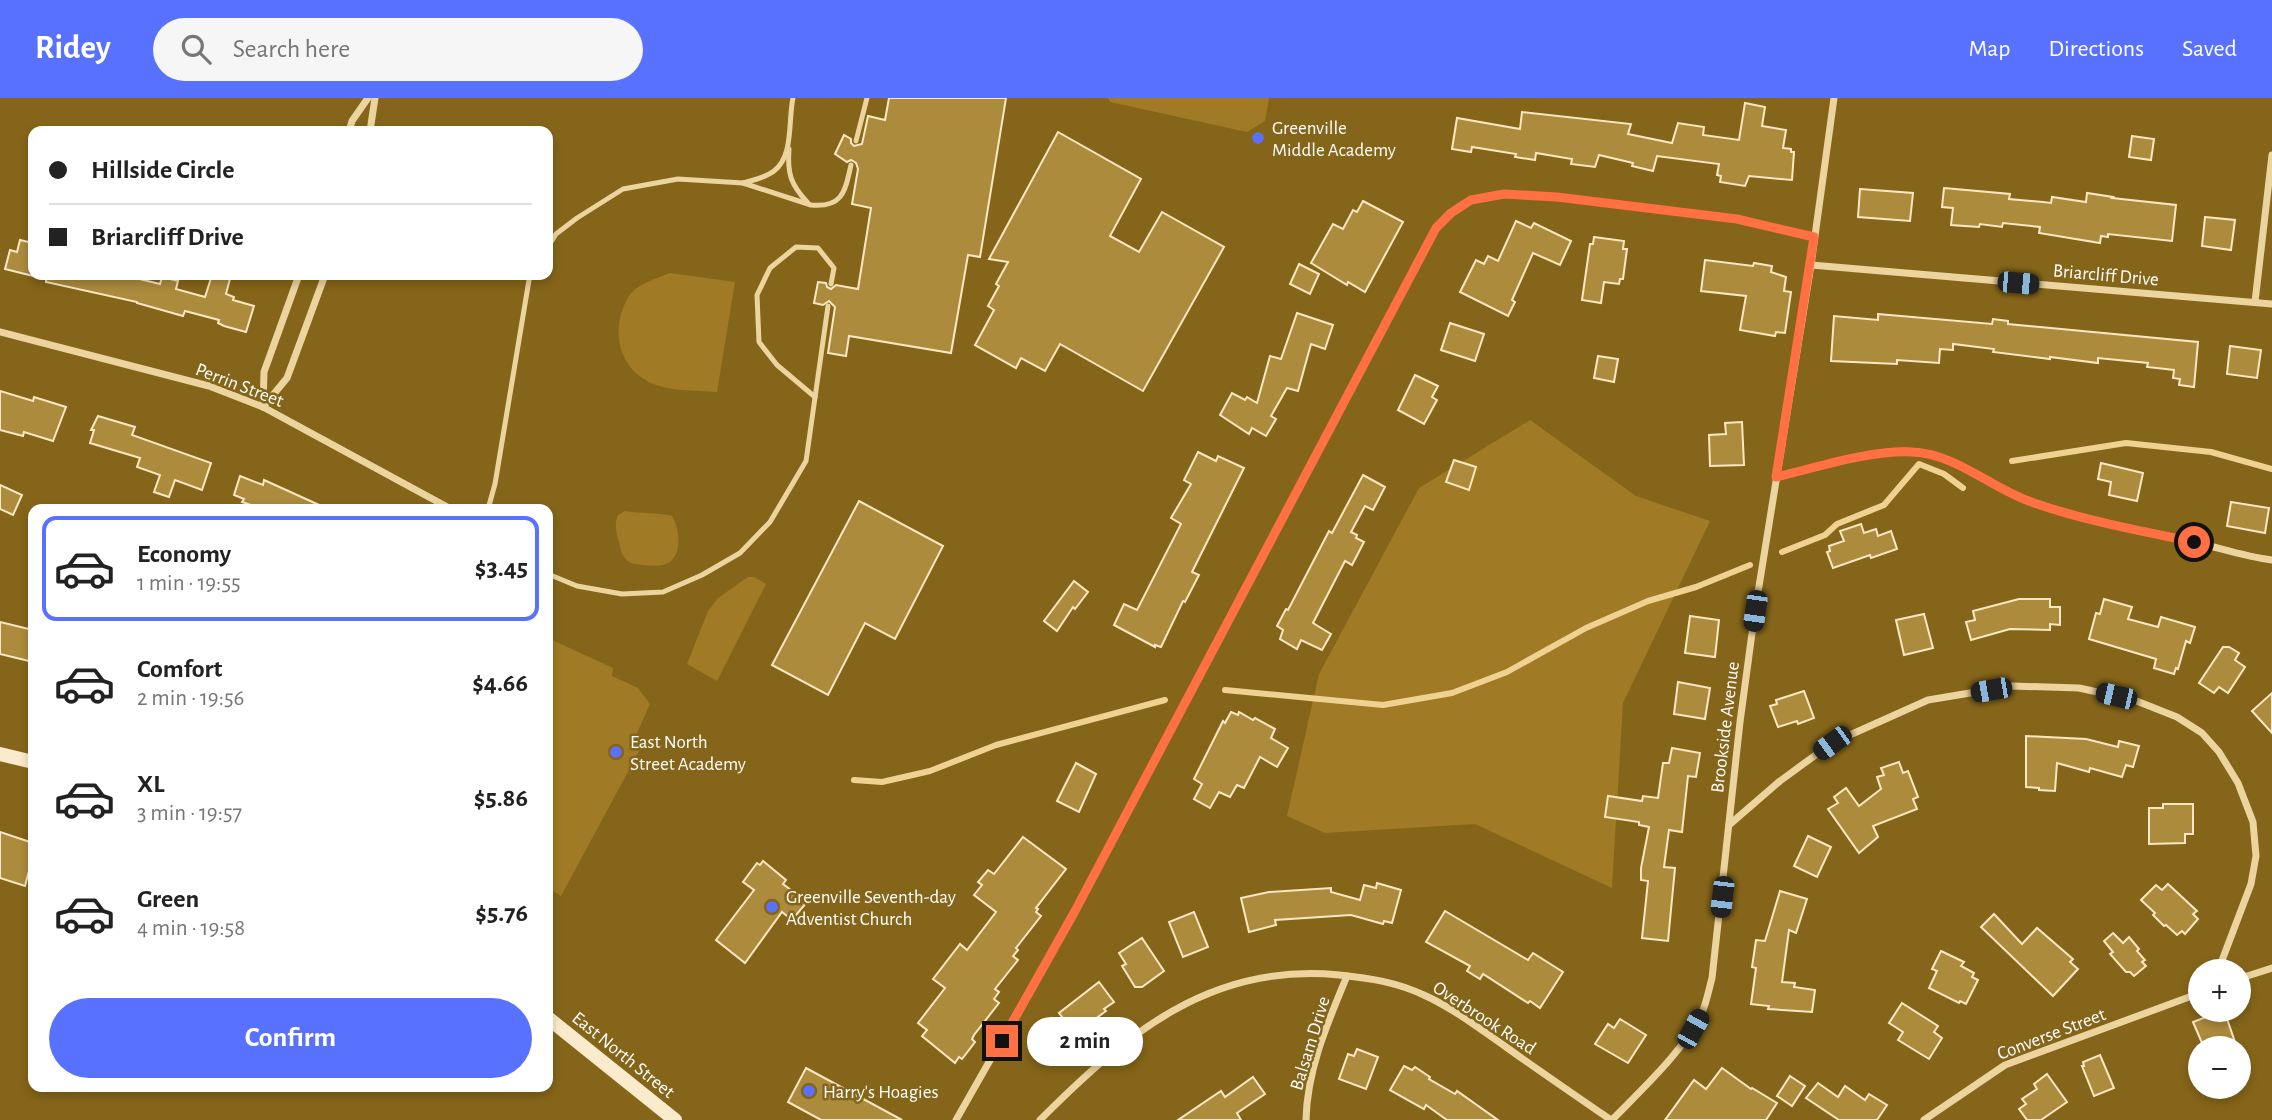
<!DOCTYPE html>
<meta charset="utf-8">
<style>
:root{--surface:#fff;--page:#f6f6f6;--text:#222;--muted:#767676;--line:#e0e0e0;--accent:#5971ff}
body{margin:0;font-family:"Alegreya Sans",sans-serif;background:var(--page);color:var(--text);height:100vh;display:flex;flex-direction:column;font-size:26px;white-space:nowrap}
*{box-sizing:border-box;margin:0}
p{font-size:23px;color:var(--muted)}
.icon{flex:none;width:38px;height:38px;fill:none;stroke:currentColor;stroke-width:2;stroke-linecap:round;stroke-linejoin:round}
.map{position:relative;flex:1;overflow:hidden}
.sheet{position:absolute;left:28px;top:406px;width:525px;height:588px;display:flex;flex-direction:column;background:var(--surface);border-radius:14px;box-shadow:0 4px 10px #0003}
.sheet>*{flex:none}
.hud{position:absolute;left:28px;top:28px;width:525px;height:154px;border-radius:14px;box-shadow:0 4px 10px #0003;display:grid;align-content:center;height:154px;padding:0 21px;background:var(--surface)}
.tools{position:absolute;left:2188px;top:861px;display:grid;gap:14px}
.tools a{display:grid;place-items:center;width:63px;height:63px;border-radius:50%;background:var(--surface);box-shadow:0 4px 10px #0003;font-size:35px}
.end{position:absolute;width:32px;height:32px;margin:-16px;border:9px solid #ff7043;background:#111;box-shadow:0 0 0 4px #111}
.from{border-radius:50%}
.bubble{position:absolute;height:49px;border-radius:24px;background:var(--surface);box-shadow:0 4px 10px #0003;font-size:23px;font-weight:700;line-height:49px;text-align:center}
.car{position:absolute;width:21px;height:42px;margin:-21px -10px;border-radius:9px;box-shadow:0 0 5px 2px #0007;background:linear-gradient(#222 24%,#8ab4d8 0 40%,#222 0 76%,#8ab4d8 0 86%,#222 0)}
.hud b{display:flex;align-items:center;gap:24px;height:66px;font-size:26px}
.hud b+b{border-top:2px solid var(--line)}
.hud i{width:18px;height:18px;background:var(--text)}
ul{padding:12px 0 0;list-style:none}
li{display:flex;align-items:center;gap:21px;height:105px;margin:0 14px 10px;padding:0 7px;border:4px solid transparent;border-radius:14px}
li div{flex:1}
li b{display:block;font-size:26px}
li em{font-style:normal;font-weight:700}
li.current{border-color:var(--accent)}
li>.icon{width:63px;height:63px;stroke-width:1.5}
.button{display:flex;gap:14px;margin-top:auto;padding:14px 21px}
.button a{flex:1;height:80px;border-radius:42px;background:var(--accent);color:#fff;font-size:28px;font-weight:700;line-height:80px;text-align:center}
header{display:flex;align-items:center;gap:42px;box-sizing:border-box;height:98px;padding:0 35px;background:var(--accent);color:#fff}
header strong{font-size:33px}
nav{display:flex;gap:38px;margin-inline-start:auto;font-size:24px}
.search{width:490px;height:63px;background:var(--page);display:flex;align-items:center;gap:18px;box-sizing:border-box;padding:0 24px;border-radius:38px;color:var(--muted);font-size:26px}
.map>svg:first-child{display:block}
.green{fill:#a07a24}
.lines{fill:none;stroke-linecap:round;stroke-linejoin:round}
.stream{stroke:#efd191;stroke-width:6}
.building{fill:#ac8b3d;stroke:#f9e8c3;stroke-width:2}
.lane{stroke:#ecd49e;stroke-width:5}
.street{stroke:#ecd49e;stroke-width:7}
.secondary{stroke:#f9ebcb;stroke-width:14}
.route{stroke:#ff7043;stroke-width:9}
.poi-dot{fill:#5971ff;stroke:#856519;stroke-width:2.5}
.labels{text-anchor:middle;stroke-width:5;stroke-linejoin:round;paint-order:stroke}
.poi-label{font-size:19px;fill:#fff;stroke:#856519;text-anchor:start}
.street-label{font-size:19px;fill:#fff;stroke:#856519}
</style>
<header>
<strong>Ridey</strong>
<div class="search"><svg class="icon" aria-label="search" viewBox="0 0 24 24"><circle cx="10" cy="10" r="6"/><path d="M15 15l6 6"/></svg>Search here</div>
<nav><a>Map</a><a>Directions</a><a>Saved</a></nav>
</header>
<div class="map">
<svg width="2272" height="1022" viewBox="0 0 2272 1022">
<rect width="100%" height="100%" fill="#856519"/>
<g class="green">
<path d="M1108 0H1269L1265 23 1247 34 1110 4Z"/>
<path d="M670 175 735 184 717 294C694 292 667 294 647 283 620 268 612 236 624 208 626 203 628 198 632 194 643 184 657 180 670 175Z"/>
<path d="M1530 322 1636 398 1710 423 1623 605 1612 790 1475 726 1325 735 1287 718 1319 576 1419 390Z"/>
<path d="M625 413C641 416 657 414 672 418 679 429 683 454 670 464 662 469 653 468 643 467 636 466 628 466 624 459 621 455 620 449 619 444 616 435 614 426 618 417Z"/>
<path d="M748 479H754L766 486 717 583 687 566 708 513 718 500Z"/>
<path d="M548 540 613 570 612 578 638 590 650 606 637 635 644 644 561 798 548 790Z"/>
</g>
<g class="lines">
<g class="stream">
<path d="M2012 363 2126 345 2211 354 2272 371"/>
<path d="M1782 454 1825 437 1837 426 1884 407 1919 366 1944 376 1963 390"/>
<path d="M1225 592 1383 607 1452 595 1507 574 1586 530 1648 503 1696 489 1750 467"/>
<path d="M854 682 882 684 930 673 996 647 1165 602"/>
</g>
</g>
<g class="building">
<path d="M889 0H1006L980 159 968 157 951 255 849 238 846 258 828 255 835 209 829 203 823 207 814 205 818 184 826 185 827 189 831 191 836 187 858 191 871 110 852 106 858 71 856 65 851 62 847 64 835 56 844 37 851 41V45L854 48 862 46 868 18 885 22Z"/>
<path d="M1745 5 1765 9 1762 28 1786 32 1783 50 1791 51V54H1794L1792 82 1749 78 1745 88 1720 84 1721 78 1717 77 1719 66 1657 58 1653 73 1632 68 1633 65 1599 57 1595 69 1571 66 1572 61 1536 55 1535 62 1515 59 1516 56 1472 49 1471 54 1452 51 1457 20 1520 31 1522 14 1631 26 1628 36 1672 45 1678 25 1704 29 1703 37 1739 42Z"/>
<path d="M1058 34 1141 81 1110 138 1139 154 1162 114 1224 149 1143 293 1060 246 1045 273 1021 260 1016 270 975 247 994 212 988 208 999 188 996 186 1008 164 989 161Z"/>
<path d="M2132 38 2154 41 2151 62 2129 59Z"/>
<path d="M1944 90 2010 96 2009 101 2043 104 2051 105 2052 99 2086 104 2087 95 2113 99 2112 100 2176 107 2172 143 2108 136V139L2101 138 2100 145 2039 135 2040 129 2003 125 2002 129 1980 126 1979 129 1951 127 1953 110 1942 109Z"/>
<path d="M1860 91 1913 95 1910 123 1858 119Z"/>
<path d="M1363 103 1403 124 1365 194 1348 184 1347 187 1311 165 1333 126 1343 131 1353 112 1357 114Z"/>
<path d="M2205 119 2235 122 2231 152 2202 148Z"/>
<path d="M1516 123 1531 130 1534 125 1571 143 1560 167 1533 155 1512 202 1515 204 1508 218 1460 194 1476 162 1484 166 1488 158 1498 163Z"/>
<path d="M1594 139 1624 143 1623 151H1627L1623 181H1620L1619 186 1604 184 1601 205 1582 202 1590 146H1593Z"/>
<path d="M20 142 33 145V178L5 171 10 152 17 154Z"/>
<path d="M1705 162 1753 168 1754 165 1772 168 1771 174 1786 179 1784 193 1791 194 1785 235 1776 234 1775 238 1740 232 1746 198 1701 193Z"/>
<path d="M1299 166 1319 176 1310 196 1290 186Z"/>
<path d="M46 177H123L160 186 162 179 178 183 176 191 205 199 212 177H231L226 196 234 199 233 202 254 208 246 234 224 228 218 225 219 222 185 213 183 218 137 205V204L46 184Z"/>
<path d="M1297 215 1333 227 1325 251 1311 246 1298 293 1287 290 1271 318 1276 321 1266 338 1252 330 1249 336 1220 317 1232 295 1245 302 1247 299 1257 305 1270 258 1281 261Z"/>
<path d="M1878 216 1992 226 1993 221 2008 223V226L2198 244 2194 289 2179 287 2180 281 2173 280 2174 272 2147 269 2148 265 2098 260V265L2050 259V261L1993 254 1994 251 1953 246V252L1940 251 1939 265 1897 262V266L1831 263 1834 218 1878 222Z"/>
<path d="M1450 225 1484 236 1475 263 1441 252Z"/>
<path d="M2230 248 2261 252 2257 280 2227 276Z"/>
<path d="M1598 258 1618 261 1614 284 1594 280Z"/>
<path d="M1415 277 1438 288 1432 299 1437 302 1424 326 1398 312Z"/>
<path d="M0 293 33 303 34 299 66 309 53 343 24 334 23 338 0 332Z"/>
<path d="M98 318 135 329 132 337 211 365 202 392 175 382 169 399 154 394 160 377 137 369 140 360 90 345 94 332H91Z"/>
<path d="M1742 324 1744 367 1710 368 1709 337 1726 336 1725 325Z"/>
<path d="M1198 354 1216 363 1218 358 1244 370 1192 474 1199 477 1185 504 1183 503 1161 549 1155 547V549L1114 527 1124 506 1137 512 1181 426 1171 420 1191 386 1184 382Z"/>
<path d="M1454 362 1476 369 1469 392 1446 384Z"/>
<path d="M2101 365 2143 375 2137 403 2109 397 2111 384 2098 381Z"/>
<path d="M1363 377 1385 389 1373 412 1365 408 1351 434 1357 437 1356 440 1364 444 1352 467 1345 463 1313 525 1331 536 1322 552 1301 542 1297 551 1280 541 1283 532 1277 528 1286 511 1288 512 1329 433 1332 435Z"/>
<path d="M240 378 263 387 264 382 328 411H252L254 408 242 404 244 401 234 397Z"/>
<path d="M0 387 22 397 13 417 0 411Z"/>
<path d="M859 403 943 448 895 541 865 525 828 597 772 567Z"/>
<path d="M2231 404 2269 410 2265 435 2227 428Z"/>
<path d="M1861 426 1864 435 1876 431 1878 438 1891 433 1897 451 1871 460 1870 457 1833 470 1827 454 1830 453 1829 448 1844 443 1840 433Z"/>
<path d="M1074 483 1088 494 1075 511 1073 509 1057 533 1044 523Z"/>
<path d="M2019 501H2050V509H2060V527L2050 526V532L2010 531 1971 542 1966 524 1975 522 1973 513Z"/>
<path d="M2104 501 2132 509 2128 521 2158 529 2161 519 2195 529 2190 545 2186 543 2178 571 2176 570 2174 576 2154 570 2156 561 2089 541 2096 515 2100 516Z"/>
<path d="M1924 516 1933 550 1904 557 1896 522Z"/>
<path d="M1690 518 1719 522 1715 559 1685 555Z"/>
<path d="M0 524 33 532V564L0 556Z"/>
<path d="M2223 549H2229L2239 555 2235 562 2245 569 2228 595 2219 589 2214 595 2199 585Z"/>
<path d="M1678 584 1710 590 1705 621 1674 616Z"/>
<path d="M1804 593 1814 620 1798 626 1797 623 1778 629 1770 608 1777 606 1776 602Z"/>
<path d="M2272 595V635L2252 613Z"/>
<path d="M1231 614 1238 617 1239 614 1253 622 1255 620 1275 631 1271 640 1288 650 1277 669 1260 659 1244 690 1237 687 1230 699 1219 694 1210 710 1194 701 1202 686 1194 681 1223 623 1225 625Z"/>
<path d="M2026 638 2086 641 2118 649 2119 643 2139 648 2133 669 2126 667 2122 679 2090 670 2089 674 2057 665 2055 693 2039 692V690L2026 689Z"/>
<path d="M1672 650 1700 655 1696 679 1688 678 1682 734 1669 732 1664 769 1675 770 1668 843 1642 840 1648 783 1641 782V770L1649 729 1639 727V724L1605 719 1608 698 1642 703 1643 698 1658 700 1663 665H1669Z"/>
<path d="M1899 664 1903 675 1908 673 1918 699 1913 701 1917 711 1873 728 1878 739 1859 755 1828 711 1838 705 1834 699 1846 690 1859 708 1881 691 1877 679 1884 677 1881 670Z"/>
<path d="M1076 665 1096 676 1079 714 1057 703Z"/>
<path d="M2163 706H2193V736H2185V745L2149 746V710H2163Z"/>
<path d="M0 734 33 745V758L25 788 0 780Z"/>
<path d="M1808 738 1831 749 1817 779 1794 768Z"/>
<path d="M1023 739 1066 771 1036 810 1038 811 1036 814 1041 818 1016 850 1018 852 1013 858 1018 862 995 891 999 894 994 901 999 905 974 937 972 941 975 944 962 961 959 959 955 965 922 938 927 932 918 925 945 890 933 881 960 846 967 852 996 814 974 797 982 787 978 784 988 772 994 776Z"/>
<path d="M763 763 786 782 783 786 807 804 792 822 782 814 745 865 716 842 754 792 743 784 757 765 760 767Z"/>
<path d="M1377 785 1401 792 1392 825 1384 823 1383 826 1351 817 1275 822 1276 827 1249 834 1241 800 1269 794 1331 790V794L1360 802 1364 787 1376 790Z"/>
<path d="M2168 786 2197 813 2193 816 2198 821 2185 836 2182 833 2177 837 2166 827 2164 828 2153 817 2155 815 2141 802 2156 787 2162 792Z"/>
<path d="M1780 793 1807 801 1796 835 1789 832 1782 884 1795 885 1794 889 1815 892 1812 914 1768 911 1769 908 1751 906 1756 870 1752 869 1756 842 1765 843Z"/>
<path d="M1445 813 1528 862 1533 855 1563 874 1540 910 1530 903 1528 905 1483 876 1480 881 1467 873 1470 868 1426 844Z"/>
<path d="M1194 814 1208 849 1183 859 1169 824Z"/>
<path d="M1994 816 2022 846 2037 830 2073 861 2070 864 2078 871 2053 898 1981 829Z"/>
<path d="M2113 835 2123 845 2129 839 2139 851 2137 853 2145 862 2142 864 2146 868 2134 878 2130 874H2126L2110 856 2113 854 2104 843Z"/>
<path d="M1142 840 1164 873 1142 889H1135L1122 868 1126 866 1119 855Z"/>
<path d="M1941 853 1964 864 1961 868 1974 875 1972 879 1978 882 1966 906 1960 903 1959 905 1929 890 1937 873 1932 871Z"/>
<path d="M1099 884 1114 904 1104 911 1106 913 1075 936 1059 915Z"/>
<path d="M1902 905 1938 928 1934 934 1942 940 1929 961 1898 942 1903 934 1889 925Z"/>
<path d="M2224 912 2237 950H2207L2205 944 2202 945 2193 924Z"/>
<path d="M1620 921 1646 937 1628 965 1595 946 1608 926 1614 930Z"/>
<path d="M1357 951 1378 959 1366 991 1339 981 1348 956 1354 958Z"/>
<path d="M2100 957 2114 990 2094 998 2082 968H2084L2083 964Z"/>
<path d="M1404 968 1412 972 1415 969 1430 979 1429 981 1455 996 1457 993 1498 1022H1447L1426 1007 1424 1011 1390 992Z"/>
<path d="M806 970 902 1022H821L788 1004Z"/>
<path d="M1722 970 1751 991 1752 990 1777 1005 1766 1022H1665L1694 982 1706 991Z"/>
<path d="M2047 976 2067 1004 2041 1022H2027L2019 1011 2026 1006 2022 1001 2037 991 2034 986Z"/>
<path d="M1790 978 1805 988 1792 1008 1777 998Z"/>
<path d="M1253 979 1265 996 1237 1015 1241 1022H1178L1221 993 1225 999Z"/>
<path d="M1818 985 1838 999 1845 988 1865 1002 1869 996 1887 1007 1877 1022H1839L1806 1000Z"/>
</g>
<g class="lines">
<g class="lane">
<path d="M793 0C788 22 794 58 774 73 765 80 753 82 743 85L811 107C843 110 845 93 851 67"/>
<path d="M856 43 867 0"/>
<path d="M789 51C787 76 791 87 808 105"/>
<path d="M548 149 556 136 577 120 623 91 678 81 743 85"/>
<path d="M815 299 777 267 759 244 757 197 770 170 796 149 818 150 834 170 831 186"/>
<path d="M488 411 495 386 529 182 532 177"/>
<path d="M548 476 577 488 622 496 663 494 702 477 740 455 770 424 806 363 828 208"/>
</g>
<g class="street">
<path d="M349 33 352 23 368 0"/>
<path d="M370 33 375 0"/>
<path d="M1811 167 2272 206"/>
<path d="M2255 204 2272 57"/>
<path d="M0 234 209 288 263 309 451 411"/>
<path d="M263 309 287 280 325 177"/>
<path d="M263 309 264 274 299 177"/>
<path d="M1776 379C1817 370 1877 349 1918 354 1961 360 1992 391 2034 405 2086 423 2141 432 2194 444 2220 450 2246 459 2272 462"/>
<path d="M1729 727 1780 683 1832 645 1928 602 2012 588 2079 590 2134 602 2177 619 2202 635 2219 654 2238 685 2253 724 2256 758 2251 786 2218 873"/>
<path d="M2238 881 2272 870"/>
<path d="M956 1022 1075 813 1436 130 1450 115 1470 102 1504 96 1557 99 1737 121 1814 139"/>
<path d="M1040 1022C1125 937 1210 864 1339 877 1369 880 1397 884 1426 898 1454 911 1480 931 1506 949 1541 974 1576 998 1611 1022"/>
<path d="M1306 1022C1307 971 1328 924 1347 878"/>
<path d="M1612 1022C1640 993 1688 949 1703 912 1707 902 1709 891 1712 880L1740 624 1755 513 1811 167 1834 0"/>
<path d="M1924 1022 2005 967 2200 895"/>
</g>
<g class="secondary">
<path d="M0 656 33 664"/>
<path d="M548 920 675 1022"/>
</g>
</g>
<g class="lines">
<path class="route" d="M1002 943 1075 813 1436 130 1451 115 1471 102 1504 96 1557 99 1737 121 1814 139 1776 379C1819 369 1869 352 1912 354 1958 356 1991 391 2034 405 2086 423 2141 433 2194 444"/>
</g>
<g class="poi-dot">
<circle cx="1258" cy="40" r="7"/>
<circle cx="616" cy="654" r="7"/>
<circle cx="772" cy="809" r="7"/>
<circle cx="809" cy="993" r="7"/>
</g>
<g class="labels">
<g class="poi-label">
<text x="1272" y="36">Greenville<tspan x="1272" dy="22">Middle Academy</tspan></text>
<text x="630" y="650">East North<tspan x="630" dy="22">Street Academy</tspan></text>
<text x="786" y="805">Greenville Seventh-day<tspan x="786" dy="22">Adventist Church</tspan></text>
<text x="823" y="1000">Harry's Hoagies</text>
</g>
<g class="street-label">
<text transform="translate(2106 176) rotate(5)" y="7">Briarcliff Drive</text>
<text transform="translate(240 286) rotate(21)" y="7">Perrin Street</text>
<text transform="translate(1724 629) rotate(-83)" y="7">Brookside Avenue</text>
<text transform="translate(1485 919) rotate(33)" y="7">Overbrook Road</text>
<text transform="translate(2051 935) rotate(-21)" y="7">Converse Street</text>
<text transform="translate(1309 945) rotate(-73)" y="7">Balsam Drive</text>
<text transform="translate(624 956) rotate(39)" y="7">East North Street</text>
</g>
</g>
</svg>
<div class="tools">
<a>+</a>
<a>−</a>
</div>
<i class="end from" style="left:2194px;top:444px"></i>
<i class="end" style="left:1002px;top:943px"></i>
<div class="bubble" style="left:1027px;top:919px;width:116px">2 min</div>
<i class="car" style="left:2018px;top:185px;rotate:95deg"></i>
<i class="car" style="left:1755px;top:513px;rotate:188deg"></i>
<i class="car" style="left:1991px;top:592px;rotate:260deg"></i>
<i class="car" style="left:2116px;top:598px;rotate:283deg"></i>
<i class="car" style="left:1832px;top:645px;rotate:234deg"></i>
<i class="car" style="left:1722px;top:799px;rotate:187deg"></i>
<i class="car" style="left:1693px;top:931px;rotate:29deg"></i>
<div class="hud">
<b><i class="from"></i>Hillside Circle</b>
<b><i></i>Briarcliff Drive</b>
</div>
<section class="sheet">
<ul>
<li class="current"><svg class="icon" aria-label="car" viewBox="0 0 24 24"><path d="M5 17H2v-5l4-1 3-4h7l3 4 3 1v5h-3M9 17h6M6 11h13"/><circle cx="7" cy="17" r="2"/><circle cx="17" cy="17" r="2"/></svg><div><b>Economy</b><p>1 min · 19:55</p></div><em>$3.45</em></li>
<li><svg class="icon" aria-label="car" viewBox="0 0 24 24"><path d="M5 17H2v-5l4-1 3-4h7l3 4 3 1v5h-3M9 17h6M6 11h13"/><circle cx="7" cy="17" r="2"/><circle cx="17" cy="17" r="2"/></svg><div><b>Comfort</b><p>2 min · 19:56</p></div><em>$4.66</em></li>
<li><svg class="icon" aria-label="car" viewBox="0 0 24 24"><path d="M5 17H2v-5l4-1 3-4h7l3 4 3 1v5h-3M9 17h6M6 11h13"/><circle cx="7" cy="17" r="2"/><circle cx="17" cy="17" r="2"/></svg><div><b>XL</b><p>3 min · 19:57</p></div><em>$5.86</em></li>
<li><svg class="icon" aria-label="car" viewBox="0 0 24 24"><path d="M5 17H2v-5l4-1 3-4h7l3 4 3 1v5h-3M9 17h6M6 11h13"/><circle cx="7" cy="17" r="2"/><circle cx="17" cy="17" r="2"/></svg><div><b>Green</b><p>4 min · 19:58</p></div><em>$5.76</em></li>
</ul>
<div class="button"><a>Confirm</a></div>
</section>
</div>
